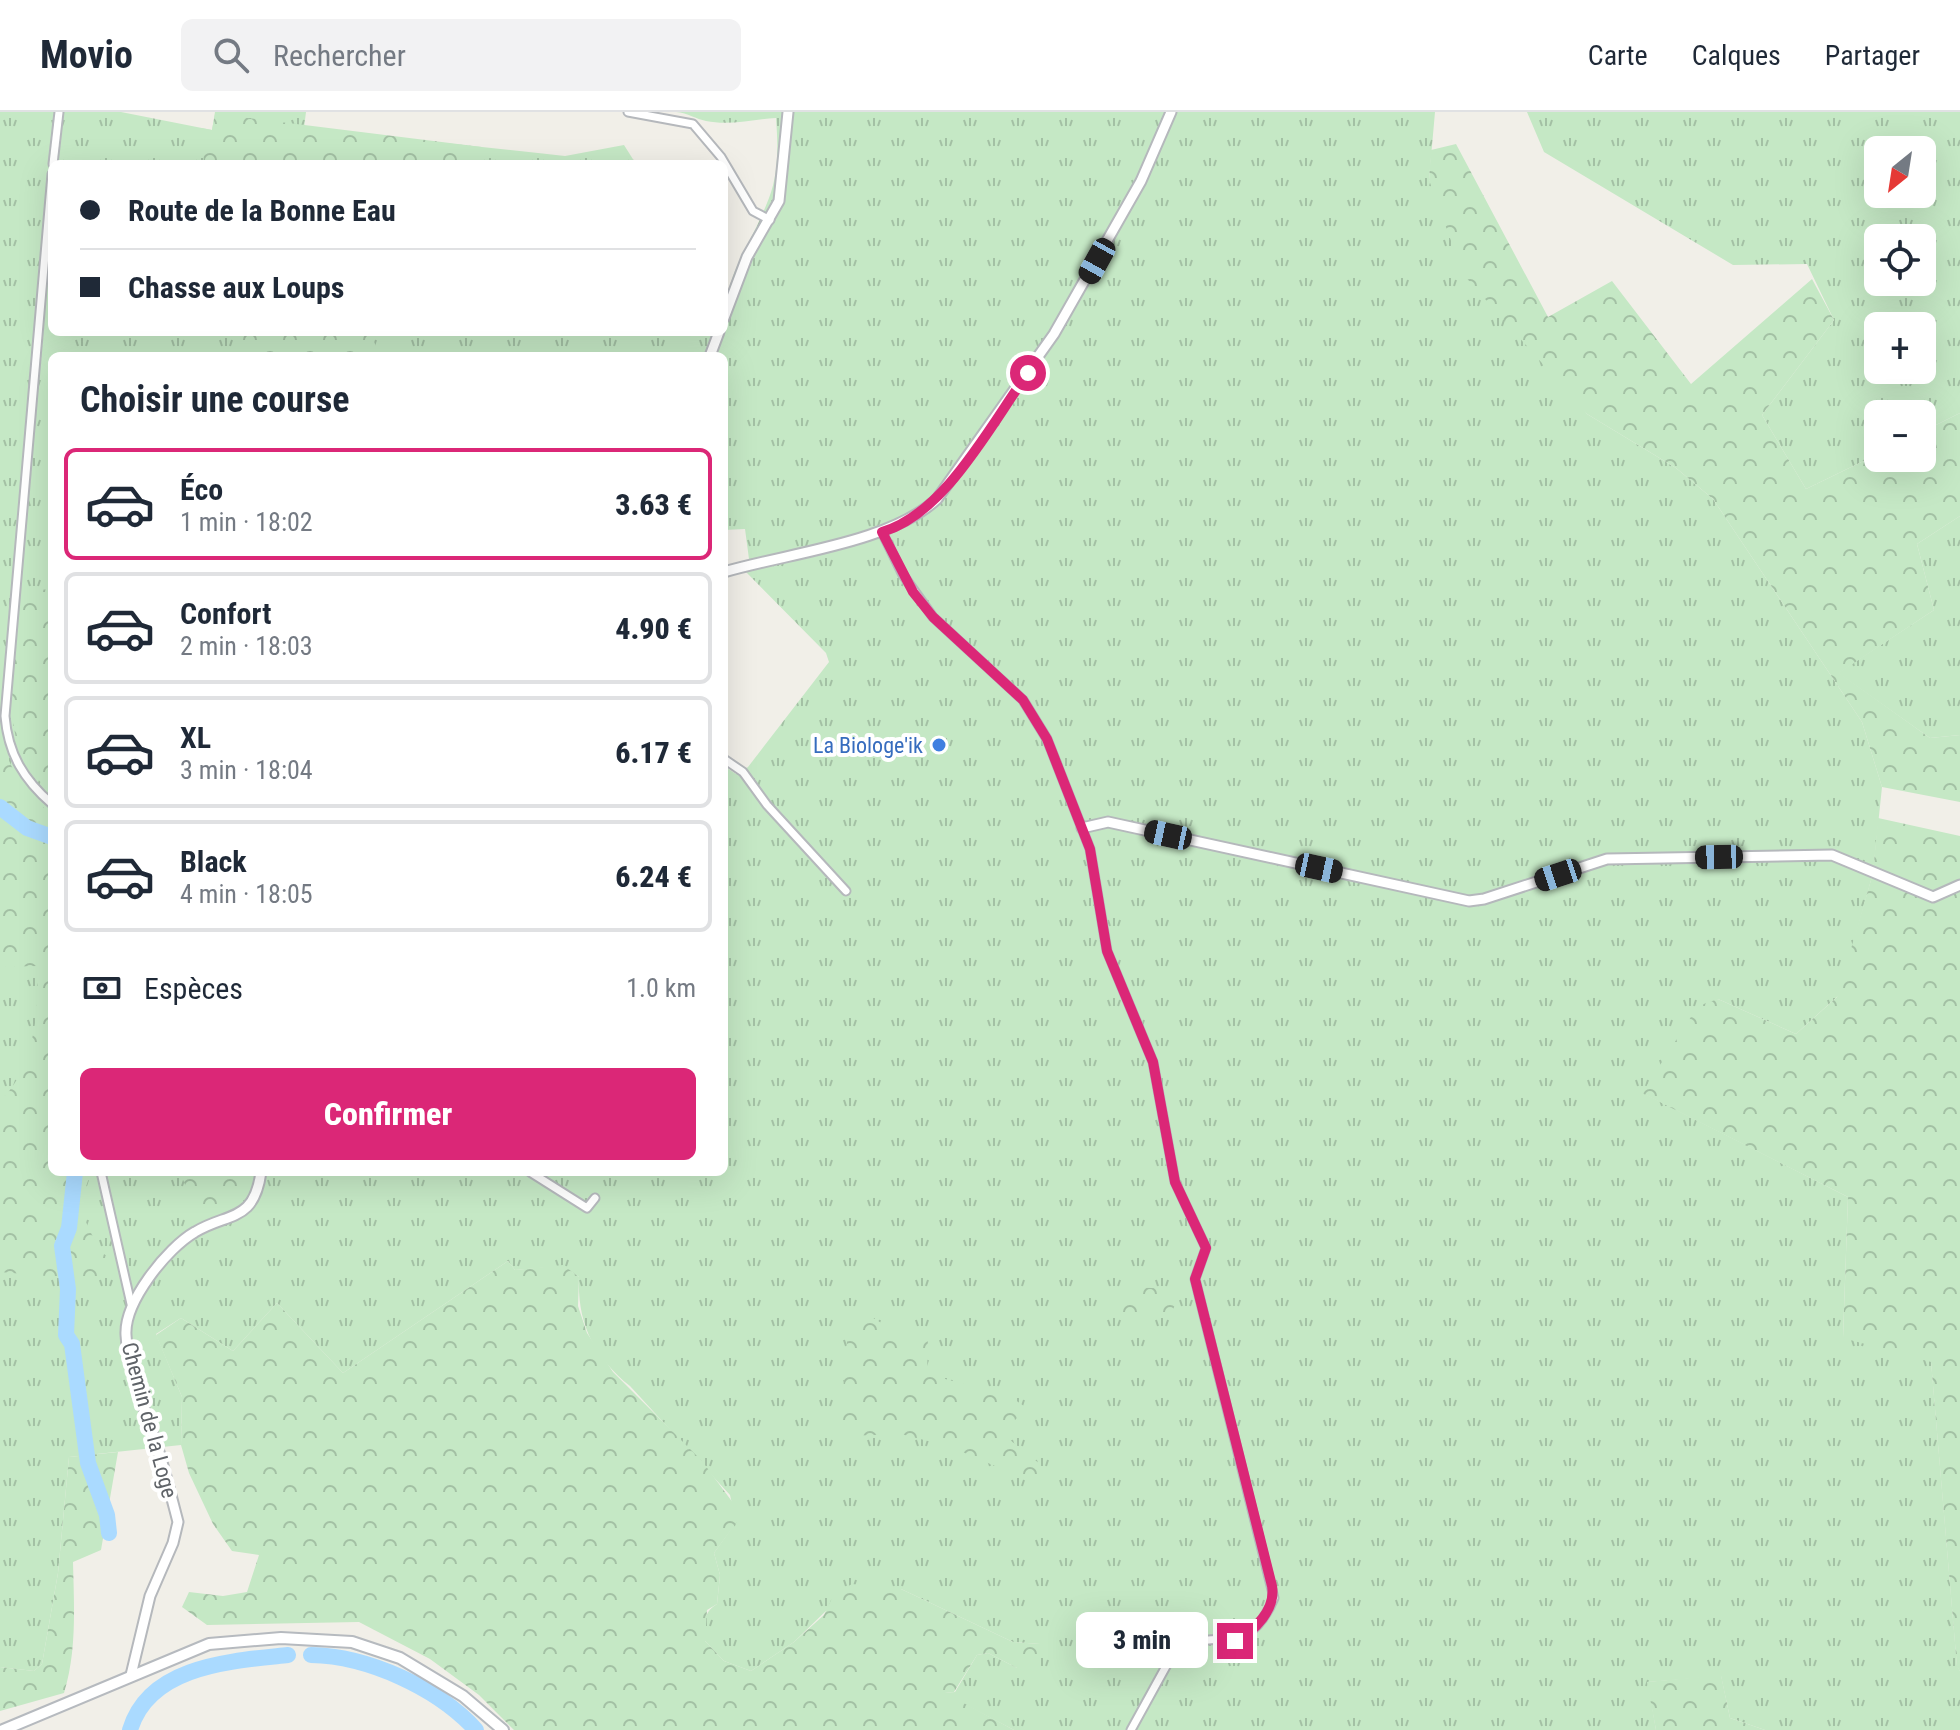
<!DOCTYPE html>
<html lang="fr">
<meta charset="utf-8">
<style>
:root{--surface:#fff;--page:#f2f2f3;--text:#1f2937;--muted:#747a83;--line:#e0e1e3;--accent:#db2777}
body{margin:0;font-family:"Roboto Condensed",sans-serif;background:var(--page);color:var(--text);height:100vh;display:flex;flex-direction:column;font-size:30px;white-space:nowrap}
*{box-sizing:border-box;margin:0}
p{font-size:26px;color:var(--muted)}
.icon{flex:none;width:44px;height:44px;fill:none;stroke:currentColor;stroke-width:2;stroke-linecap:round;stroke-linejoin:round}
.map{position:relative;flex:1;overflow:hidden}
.details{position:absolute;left:48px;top:240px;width:680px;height:824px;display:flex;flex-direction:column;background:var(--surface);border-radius:12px;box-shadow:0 8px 32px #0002}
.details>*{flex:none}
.guide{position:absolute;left:48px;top:48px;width:680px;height:176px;border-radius:12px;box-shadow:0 8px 32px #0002;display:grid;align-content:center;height:176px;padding:0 32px;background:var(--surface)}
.needle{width:52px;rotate:210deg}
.buttons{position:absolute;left:1864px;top:24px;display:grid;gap:16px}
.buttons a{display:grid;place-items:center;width:72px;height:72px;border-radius:12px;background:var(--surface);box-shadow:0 8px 32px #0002;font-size:40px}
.end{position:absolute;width:36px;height:36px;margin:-18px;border:10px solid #db2777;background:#fff;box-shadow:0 0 0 4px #fff}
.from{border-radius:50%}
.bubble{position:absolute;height:56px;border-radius:12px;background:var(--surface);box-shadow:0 8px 32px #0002;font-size:26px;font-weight:800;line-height:56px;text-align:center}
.car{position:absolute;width:24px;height:48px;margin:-24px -12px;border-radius:10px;box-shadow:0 0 6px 2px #0007;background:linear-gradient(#222 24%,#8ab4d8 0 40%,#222 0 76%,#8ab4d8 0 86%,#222 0)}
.guide b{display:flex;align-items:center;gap:28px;height:76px;font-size:30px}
.guide b+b{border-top:2px solid var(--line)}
.guide i{width:20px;height:20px;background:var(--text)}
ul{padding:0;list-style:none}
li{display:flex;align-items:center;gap:24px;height:112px;margin:0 16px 12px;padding:0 16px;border:4px solid var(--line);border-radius:12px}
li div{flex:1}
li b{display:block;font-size:30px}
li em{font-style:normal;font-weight:800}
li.current{border-color:var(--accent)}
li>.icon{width:72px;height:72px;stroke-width:1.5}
h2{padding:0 32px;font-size:36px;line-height:96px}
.pay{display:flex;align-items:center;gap:20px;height:88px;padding:0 32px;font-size:30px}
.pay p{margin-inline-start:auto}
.primary-button{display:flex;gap:16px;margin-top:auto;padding:16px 32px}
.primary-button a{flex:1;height:92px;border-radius:12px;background:var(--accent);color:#fff;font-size:32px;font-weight:800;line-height:92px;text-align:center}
header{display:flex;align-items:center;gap:48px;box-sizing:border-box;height:112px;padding:0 40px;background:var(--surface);border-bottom:2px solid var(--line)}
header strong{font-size:38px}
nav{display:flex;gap:44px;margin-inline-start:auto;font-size:28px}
.search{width:560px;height:72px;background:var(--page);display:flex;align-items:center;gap:20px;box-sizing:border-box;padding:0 28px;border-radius:12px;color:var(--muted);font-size:30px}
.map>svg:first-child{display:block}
.grass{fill:url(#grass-tufts);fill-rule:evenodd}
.forest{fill:url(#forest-crowns)}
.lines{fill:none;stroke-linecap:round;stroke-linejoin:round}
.river{stroke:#aadaff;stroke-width:16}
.minor-casing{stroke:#b5b8bc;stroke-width:11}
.tertiary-casing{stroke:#b5b8bc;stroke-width:13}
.secondary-casing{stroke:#b6babf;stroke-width:14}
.minor{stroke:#fff;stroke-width:7}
.tertiary{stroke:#fff;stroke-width:9}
.secondary{stroke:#fff;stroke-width:10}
.route{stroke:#db2777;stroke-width:10}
.shop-dot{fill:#3f7fe0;stroke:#fff;stroke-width:3}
.labels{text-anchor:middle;stroke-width:8;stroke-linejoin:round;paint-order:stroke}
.shop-label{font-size:22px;fill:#366cbe;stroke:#fff;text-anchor:end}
.street-label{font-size:22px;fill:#5f6368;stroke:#fff}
</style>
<header>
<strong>Movio</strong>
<div class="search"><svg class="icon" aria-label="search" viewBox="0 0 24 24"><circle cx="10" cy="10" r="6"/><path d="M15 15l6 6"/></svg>Rechercher</div>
<nav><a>Carte</a><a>Calques</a><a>Partager</a></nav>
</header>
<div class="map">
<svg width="1960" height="1618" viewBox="0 0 1960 1618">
<defs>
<pattern id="grass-tufts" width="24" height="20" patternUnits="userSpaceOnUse" patternTransform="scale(2)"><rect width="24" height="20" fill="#c5e8c5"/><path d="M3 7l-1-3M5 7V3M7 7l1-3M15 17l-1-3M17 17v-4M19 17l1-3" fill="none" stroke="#a3c0a4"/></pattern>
<pattern id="forest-crowns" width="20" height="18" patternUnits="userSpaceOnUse" patternTransform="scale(2)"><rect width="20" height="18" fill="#c5e8c5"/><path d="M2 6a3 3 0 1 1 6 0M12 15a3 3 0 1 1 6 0" fill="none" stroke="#a3c0a4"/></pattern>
</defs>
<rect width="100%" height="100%" fill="#f1efe8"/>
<g class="grass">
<path d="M0 0H121L212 18 215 0H306L304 16 538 41 565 44 624 33 636 52H52V220H724C724 158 749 139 769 86 779 60 778 33 776 6 754 7 730 14 706 9 696 7 688 1 676 0H1435L1429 68 1587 302 1676 356 1713 387 1862 610 1882 675 1873 761 1839 883 1796 922 1718 887 1643 981 1848 1085 1843 1225 1931 1249 1957 1554 1960 1559V1618H1765L1730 1606 1721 1564 1648 1570 1656 1618H1014L943 1581 955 1580 977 1543 988 1541 1017 1556 1040 1532 1013 1530 901 1477 832 1493 794 1530 751 1559 724 1549 705 1529C704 1513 702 1501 717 1492L720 1463 714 1441 736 1410 730 1383 630 1274C594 1245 577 1211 579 1165L563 1154 515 1158 508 1149 343 1261 277 1191 233 1239 181 1206 156 1222 182 1285 181 1333 69 1345 58 1461 42 1552 34 1559 0 1555ZM52 244H724V418L745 417 749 447 746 460 826 541 829 550 748 655 736 662 724 654V1060H52Z"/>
<path d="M1527 0H1960V301L1922 320V302H1878V342L1806 377 1762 303 1834 208 1807 152 1733 153 1544 40ZM1878 38H1922V82H1878ZM1878 126H1922V170H1878ZM1878 214H1922V258H1878Z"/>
<path d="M1960 404V623L1930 626 1838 561 1934 498 1917 432Z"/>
</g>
<g class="forest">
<path d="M215 2 482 35 476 46 460 52H204L201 16 212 18Z"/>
<path d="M1456 32 1548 205 1612 169 1691 272 1812 167 1834 208 1762 303 1806 377 1878 342V346H1922V320L1960 301V404L1917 432 1934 498 1839 561 1930 626 1960 623V690L1882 675 1862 610 1713 387 1676 356 1587 302 1463 162 1429 68 1431 38Z"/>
<path d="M236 220H370L380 244H240Z"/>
<path d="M21 476 52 478V680C38 669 25 655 19 637 4 593 18 522 21 476Z"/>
<path d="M0 629 22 677 52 703V1060H91L79 1095 99 1138 113 1149 109 1157 94 1168 0 1160V989C34 958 40 896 37 854L0 855Z"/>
<path d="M1878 706 1960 724V1559L1957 1555 1931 1250 1843 1226 1848 1085 1642 981 1698 894 1718 887 1796 922 1837 885 1873 761Z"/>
<path d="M180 1060H254C245 1092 231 1101 200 1110Z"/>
<path d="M508 1149 515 1158 563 1153 579 1165 578 1194 587 1221 613 1260 702 1349 742 1403 714 1441 720 1463 717 1492 707 1498 705 1529 724 1549 751 1559 794 1530 824 1503 834 1482 852 1472 901 1477 1013 1530 1041 1532 1039 1556H1017L988 1541 977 1543 954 1580 945 1581 1014 1618H514L479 1583 430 1547 359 1510 207 1513 182 1495 189 1480 223 1484 247 1480 259 1443 232 1439 213 1412 189 1361 181 1333 182 1285 156 1223 181 1206 233 1239 277 1191 343 1261Z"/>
<path d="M1122 1175 1182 1177 1171 1202 1119 1204Z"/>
<path d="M864 1200 889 1216 928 1224 927 1262 1011 1285 1031 1299 1030 1304H1019C1011 1311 1007 1318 1010 1328L1040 1352 1037 1367 1027 1368 951 1335 901 1322 846 1324 840 1316 849 1205Z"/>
<path d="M118 1340 101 1438 73 1450C74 1494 77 1539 64 1581L0 1599V1555L34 1559 42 1552 58 1461 69 1345Z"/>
<path d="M1721 1563 1730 1606 1765 1618H1656L1647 1570Z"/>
</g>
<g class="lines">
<g class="river">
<path d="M0 695 27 716 52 725"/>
<path d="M75 1060 69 1116 62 1134 68 1177 66 1223 72 1232 88 1351 107 1403 109 1421"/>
<path d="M311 1543C368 1544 438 1576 476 1618"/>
<path d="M130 1618C149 1553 232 1549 288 1543"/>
</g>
<g class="minor-casing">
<g id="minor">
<path d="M628 0 693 12 721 45 753 99 770 108"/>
<path d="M53 52 59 0"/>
<path d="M52 62 5 604C8 642 24 668 52 692"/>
<path d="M882 420 903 463 933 505 1023 588 1047 627 1090 737 1107 839 1153 950 1175 1070 1206 1136 1195 1167 1274 1486C1247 1550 1216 1513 1175 1538L1131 1618"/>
<path d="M724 647 743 660 767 693 846 779"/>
<path d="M101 1060 131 1192"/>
<path d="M530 1060 587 1096 595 1086"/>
</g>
</g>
<g class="tertiary-casing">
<g id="tertiary">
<path d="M724 206 747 145 779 89 788 0"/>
<path d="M710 244 719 220"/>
<path d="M724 460C788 441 890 431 937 387L1054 222 1141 69 1171 0"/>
<path d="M1082 716 1108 710 1469 789 1484 787 1607 747 1832 743 1933 785 1960 773"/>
<path d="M131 1563 150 1484 173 1431 178 1410C172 1387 166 1363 159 1340 147 1301 128 1263 126 1223 124 1190 167 1136 195 1120 228 1100 254 1111 261 1060"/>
</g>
</g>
<g class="secondary-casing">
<path id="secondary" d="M3 1618 209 1532 281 1526 352 1530 400 1546 463 1584 503 1618"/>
</g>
<use href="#minor" class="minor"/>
<use href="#tertiary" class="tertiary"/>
<use href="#secondary" class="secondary"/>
</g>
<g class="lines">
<path class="route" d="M1028 261C991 312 945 402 882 420L913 480 933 505 1023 588 1047 627 1090 737 1107 839 1153 950 1175 1070 1206 1136 1195 1167 1272 1474C1276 1497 1255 1519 1235 1529"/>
</g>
<circle class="shop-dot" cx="939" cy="633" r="8"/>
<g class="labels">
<g class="shop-label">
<text x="923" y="641">La Biologe'ik</text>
</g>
<g class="street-label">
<text transform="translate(150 1308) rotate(75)" y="8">Chemin de la Loge</text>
</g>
</g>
</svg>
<div class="buttons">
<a><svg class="needle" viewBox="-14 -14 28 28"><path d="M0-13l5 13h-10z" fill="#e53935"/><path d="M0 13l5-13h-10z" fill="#747a83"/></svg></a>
<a><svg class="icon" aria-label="locate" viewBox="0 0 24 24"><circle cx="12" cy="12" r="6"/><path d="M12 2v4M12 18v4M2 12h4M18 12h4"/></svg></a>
<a>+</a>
<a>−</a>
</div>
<i class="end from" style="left:1028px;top:261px"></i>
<i class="end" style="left:1235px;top:1529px"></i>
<div class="bubble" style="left:1076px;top:1500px;width:132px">3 min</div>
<i class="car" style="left:1097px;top:149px;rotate:209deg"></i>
<i class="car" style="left:1168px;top:723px;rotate:282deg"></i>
<i class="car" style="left:1719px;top:745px;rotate:269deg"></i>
<i class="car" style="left:1319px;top:756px;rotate:102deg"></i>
<i class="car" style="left:1558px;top:763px;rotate:252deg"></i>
<div class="guide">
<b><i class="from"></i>Route de la Bonne Eau</b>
<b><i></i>Chasse aux Loups</b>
</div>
<section class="details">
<h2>Choisir une course</h2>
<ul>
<li class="current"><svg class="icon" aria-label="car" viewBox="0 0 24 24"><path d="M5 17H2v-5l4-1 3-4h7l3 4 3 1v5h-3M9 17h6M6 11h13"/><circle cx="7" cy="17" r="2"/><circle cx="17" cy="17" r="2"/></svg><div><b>Éco</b><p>1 min · 18:02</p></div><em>3.63 €</em></li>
<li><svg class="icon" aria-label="car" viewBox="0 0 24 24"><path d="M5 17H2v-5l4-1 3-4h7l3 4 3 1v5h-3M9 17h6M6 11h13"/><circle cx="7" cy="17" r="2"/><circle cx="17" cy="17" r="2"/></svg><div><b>Confort</b><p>2 min · 18:03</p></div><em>4.90 €</em></li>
<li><svg class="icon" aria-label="car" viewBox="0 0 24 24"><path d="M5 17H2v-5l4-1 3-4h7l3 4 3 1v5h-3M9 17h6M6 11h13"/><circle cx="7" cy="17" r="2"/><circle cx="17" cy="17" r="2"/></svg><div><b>XL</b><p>3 min · 18:04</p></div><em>6.17 €</em></li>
<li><svg class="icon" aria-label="car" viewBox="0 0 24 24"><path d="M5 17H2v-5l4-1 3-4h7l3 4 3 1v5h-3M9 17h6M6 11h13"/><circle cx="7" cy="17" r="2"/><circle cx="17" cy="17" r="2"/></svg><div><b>Black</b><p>4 min · 18:05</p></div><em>6.24 €</em></li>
</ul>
<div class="pay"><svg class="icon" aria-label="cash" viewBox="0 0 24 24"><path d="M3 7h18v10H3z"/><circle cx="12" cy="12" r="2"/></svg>Espèces<p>1.0 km</p></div>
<div class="primary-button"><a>Confirmer</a></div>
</section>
</div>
